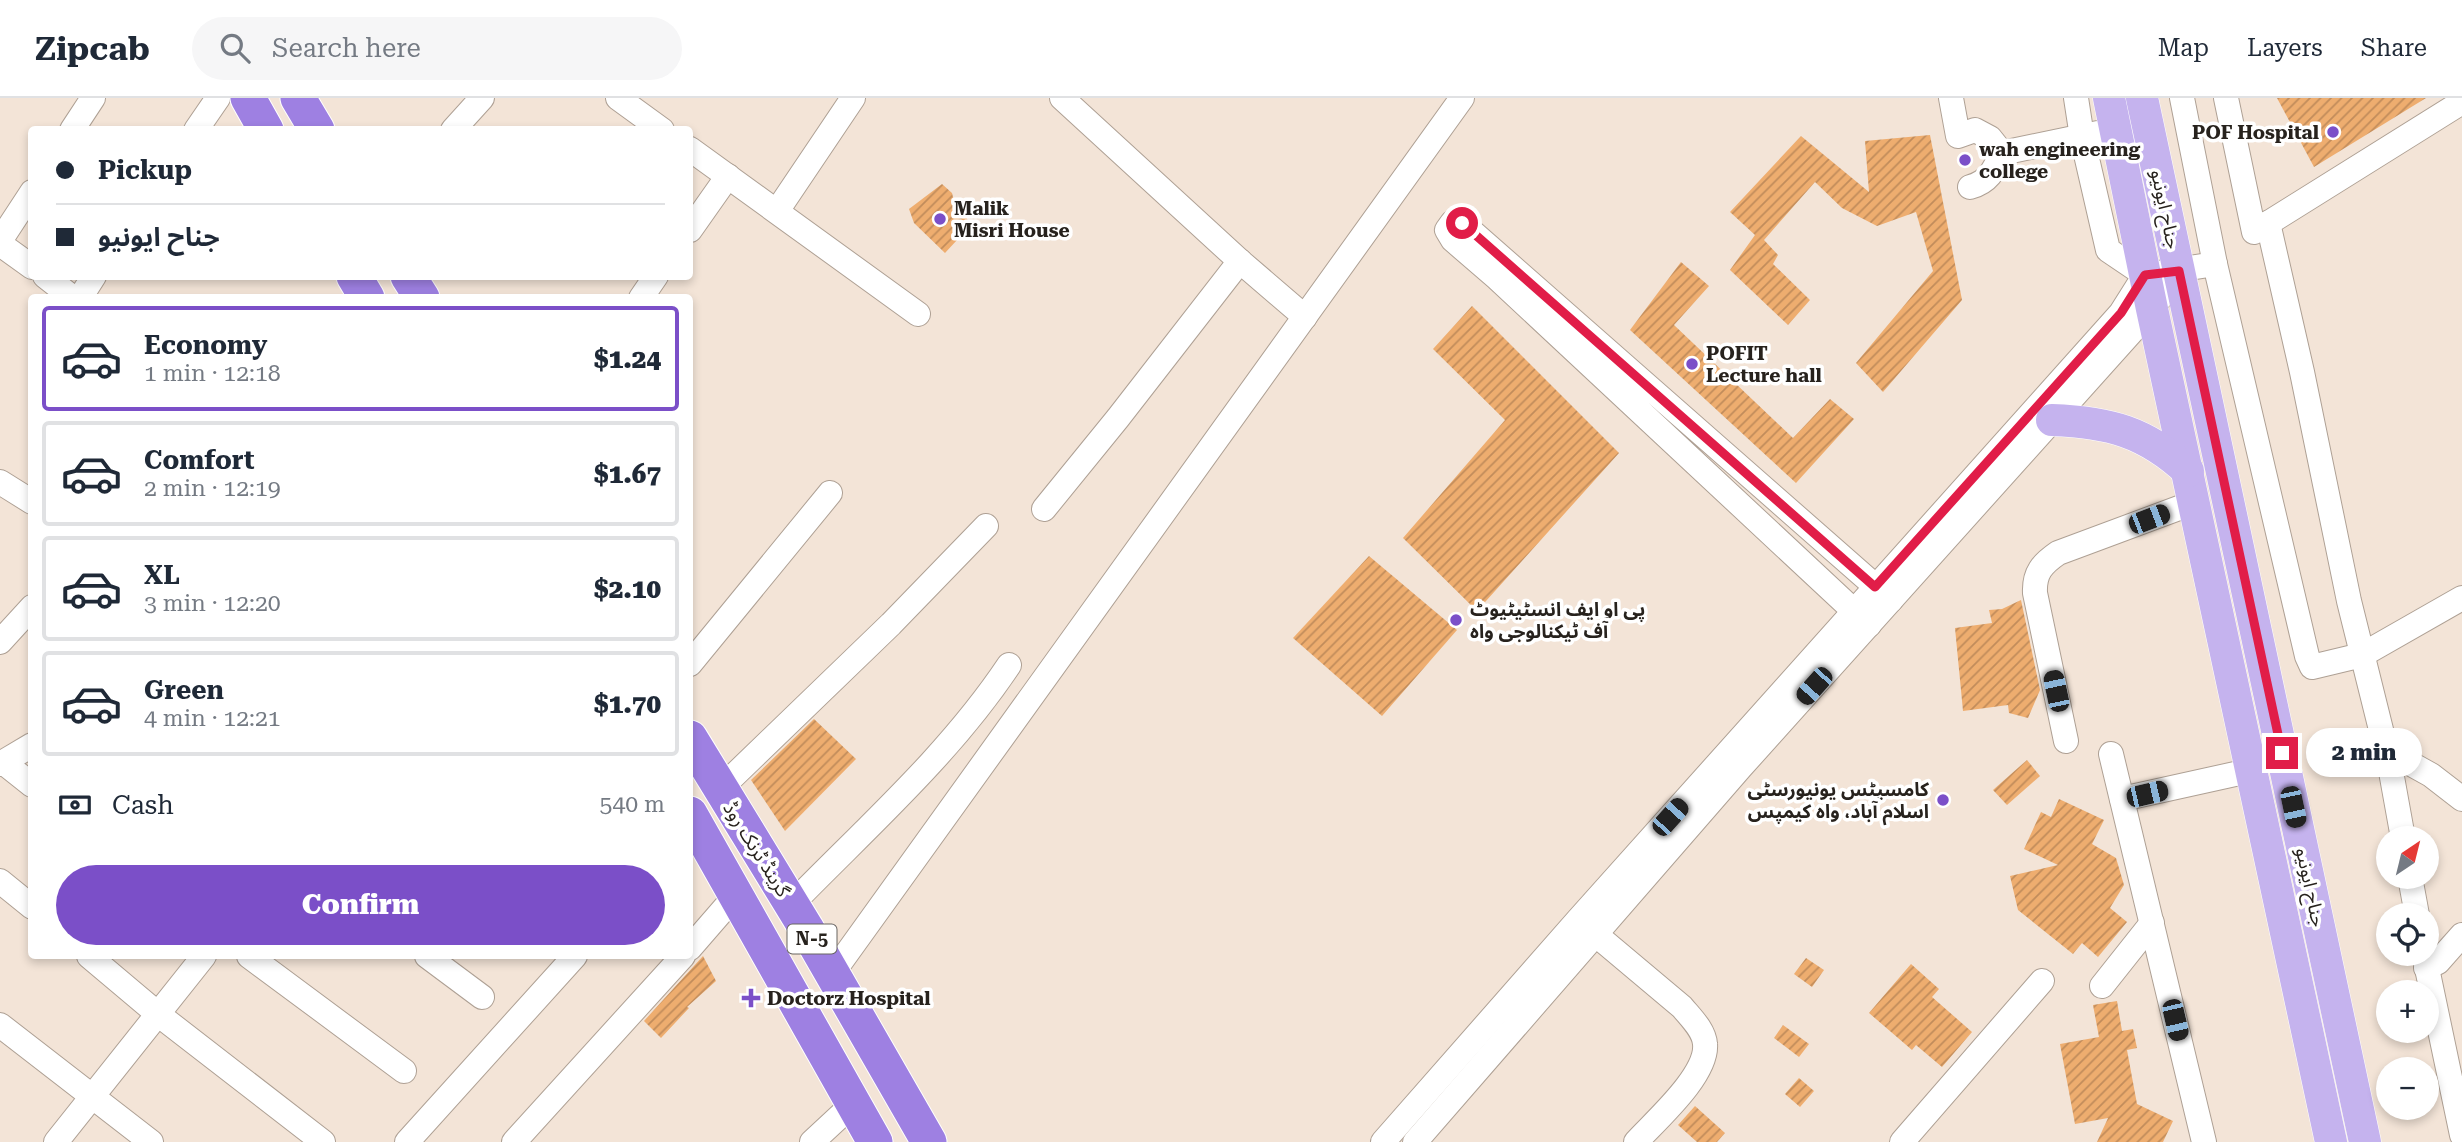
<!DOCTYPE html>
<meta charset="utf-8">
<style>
:root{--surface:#fff;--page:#f6f6f7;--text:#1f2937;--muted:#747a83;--line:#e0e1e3;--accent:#7b4fc8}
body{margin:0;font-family:"Roboto Serif","Noto Sans Arabic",serif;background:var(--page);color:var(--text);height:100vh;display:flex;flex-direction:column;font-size:26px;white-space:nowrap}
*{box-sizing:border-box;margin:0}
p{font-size:23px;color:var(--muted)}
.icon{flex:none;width:38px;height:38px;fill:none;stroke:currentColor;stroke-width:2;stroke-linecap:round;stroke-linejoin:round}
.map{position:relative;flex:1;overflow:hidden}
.drawer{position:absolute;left:28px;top:196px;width:665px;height:665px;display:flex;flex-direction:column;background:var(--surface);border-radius:7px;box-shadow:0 4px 10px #0003}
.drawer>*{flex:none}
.banner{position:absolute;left:28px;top:28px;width:665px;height:154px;border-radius:7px;box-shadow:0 4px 10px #0003;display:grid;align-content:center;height:154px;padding:0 28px;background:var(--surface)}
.needle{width:46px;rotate:35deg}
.tools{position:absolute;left:2376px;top:728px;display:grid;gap:14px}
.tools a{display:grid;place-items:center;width:63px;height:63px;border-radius:50%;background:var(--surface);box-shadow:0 4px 10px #0003;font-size:35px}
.end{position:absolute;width:32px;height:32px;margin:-16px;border:9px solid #e11d48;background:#fff;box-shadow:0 0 0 4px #fff}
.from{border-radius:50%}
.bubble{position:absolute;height:49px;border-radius:24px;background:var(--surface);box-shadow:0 4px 10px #0003;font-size:23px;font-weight:800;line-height:49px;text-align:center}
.car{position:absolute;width:21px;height:42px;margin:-21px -10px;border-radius:9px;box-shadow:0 0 5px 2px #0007;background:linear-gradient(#222 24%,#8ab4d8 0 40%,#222 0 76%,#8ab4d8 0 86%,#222 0)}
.banner b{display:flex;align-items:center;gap:24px;height:66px;font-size:26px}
.banner b+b{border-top:2px solid var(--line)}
.banner i{width:18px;height:18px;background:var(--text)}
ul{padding:12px 0 0;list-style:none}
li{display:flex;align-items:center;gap:21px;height:105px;margin:0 14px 10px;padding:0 14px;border:4px solid var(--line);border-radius:7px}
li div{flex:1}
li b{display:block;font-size:26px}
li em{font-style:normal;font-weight:800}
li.current{border-color:var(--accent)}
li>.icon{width:63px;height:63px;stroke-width:1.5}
.pay{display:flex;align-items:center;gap:18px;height:77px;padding:0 28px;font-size:26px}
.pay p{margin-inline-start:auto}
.action{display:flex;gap:14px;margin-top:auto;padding:14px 28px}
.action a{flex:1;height:80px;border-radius:42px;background:var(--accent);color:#fff;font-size:28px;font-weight:800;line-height:80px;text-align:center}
header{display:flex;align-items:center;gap:42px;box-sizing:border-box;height:98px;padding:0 35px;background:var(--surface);border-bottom:2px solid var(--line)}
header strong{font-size:33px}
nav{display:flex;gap:38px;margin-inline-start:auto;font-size:24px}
.search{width:490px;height:63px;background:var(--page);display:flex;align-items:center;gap:18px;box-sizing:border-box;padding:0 24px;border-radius:38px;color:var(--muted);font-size:26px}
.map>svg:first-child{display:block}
.building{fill:url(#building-hatch)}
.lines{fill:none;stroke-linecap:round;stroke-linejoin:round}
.minor-casing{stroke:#aea094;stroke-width:26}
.major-casing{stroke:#fff;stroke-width:33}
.highway-casing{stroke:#fff;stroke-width:37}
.minor{stroke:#fff;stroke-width:24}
.major{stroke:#c5b3ee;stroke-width:32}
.highway{stroke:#9e80e2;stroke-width:35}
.route{stroke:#e11d48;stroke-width:9}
.poi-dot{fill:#7b4fc8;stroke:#fff;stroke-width:2.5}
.labels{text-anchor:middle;stroke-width:7;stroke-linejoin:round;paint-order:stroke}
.shield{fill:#fff;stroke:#686461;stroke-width:2}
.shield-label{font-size:18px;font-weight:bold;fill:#27221d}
.poi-label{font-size:19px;font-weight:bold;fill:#27221d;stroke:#fff;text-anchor:start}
.street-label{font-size:19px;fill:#27221d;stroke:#fff}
</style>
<header>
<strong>Zipcab</strong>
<div class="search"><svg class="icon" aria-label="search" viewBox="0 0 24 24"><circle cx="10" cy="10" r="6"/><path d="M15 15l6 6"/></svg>Search here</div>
<nav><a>Map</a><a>Layers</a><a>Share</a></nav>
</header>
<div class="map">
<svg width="2462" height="1044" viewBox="0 0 2462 1044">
<defs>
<pattern id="building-hatch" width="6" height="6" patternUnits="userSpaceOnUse" patternTransform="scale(1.75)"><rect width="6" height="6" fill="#eead6f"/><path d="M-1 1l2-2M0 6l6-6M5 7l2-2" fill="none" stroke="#c18c5b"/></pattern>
</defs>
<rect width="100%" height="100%" fill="#f3e4d7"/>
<g class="building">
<path d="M2277 0H2426L2314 69Z"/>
<path d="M1930 37 1962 202 1883 294 1856 265 1933 173 1916 114 1877 128 1842 110 1815 84 1764 142 1778 157 1773 166 1810 202 1788 227 1730 172 1755 137 1730 114 1801 38 1869 94 1865 43Z"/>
<path d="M942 86 952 95 956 111 965 116 970 128 945 155 914 125 909 111Z"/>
<path d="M1681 164 1709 188 1674 227 1793 340 1830 301 1854 321 1796 385 1630 232Z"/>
<path d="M1472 208 1619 355 1477 513 1403 440 1505 322 1433 251Z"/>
<path d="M1369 458 1457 532 1382 618 1293 540Z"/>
<path d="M2021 502 2040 592 2028 620 2009 615 2008 607 1963 613 1955 530 1992 525 1989 512 2002 511Z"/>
<path d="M814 621 856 661 785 733 751 682Z"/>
<path d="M2027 662 2040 678 2007 707 1993 692Z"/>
<path d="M2059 701 2104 722 2092 746 2116 760 2124 787 2110 810 2127 824 2098 859 2082 845 2073 856 2018 812 2010 778 2058 767 2024 751 2041 714 2051 719Z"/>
<path d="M703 858 716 883 687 909 689 910 661 940 644 923Z"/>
<path d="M1806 860 1824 872 1812 889 1794 876Z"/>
<path d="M1911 866 1939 891 1932 899 1972 934 1942 969 1916 947 1912 952 1869 915Z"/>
<path d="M2117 903 2122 933 2133 931 2137 950 2127 952 2137 1006 2173 1023 2163 1044H2097L2108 1020 2075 1026 2060 946 2099 939 2093 907Z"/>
<path d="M1783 927 1809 946 1799 959 1774 940Z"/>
<path d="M1799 980 1814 993 1800 1009 1785 996Z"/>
<path d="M1695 1008 1725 1035 1717 1044H1697L1678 1027Z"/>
</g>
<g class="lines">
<g class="minor-casing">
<g id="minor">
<path d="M618 0 662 32"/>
<path d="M1062 0 1242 165 1305 219"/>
<path d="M1951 0 1958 38 1975 32 1990 40 2002 55 2098 35"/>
<path d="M2076 0 2082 39 2108 152 2145 177 2215 166"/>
<path d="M2182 0 2215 166 2307 558 2312 569 2362 557 2462 500"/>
<path d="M2226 0 2254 134 2462 4"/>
<path d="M72 32 93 0"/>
<path d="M196 32 218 0"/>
<path d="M453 32 482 0"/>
<path d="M690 51 918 216"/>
<path d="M1970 89C1989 84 1994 72 2002 55"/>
<path d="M777 113 853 0"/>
<path d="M2268 125 2302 274 2349 503 2390 668 2403 740"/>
<path d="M690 132 728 78"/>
<path d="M0 143 32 94"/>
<path d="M0 146 32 169"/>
<path d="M45 178 73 200"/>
<path d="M80 200 94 178"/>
<path d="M641 200 656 178"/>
<path d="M0 384 32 404"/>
<path d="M1044 411 1118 320 1240 163"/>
<path d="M1869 527 1497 180 1453 142 1447 132 1452 125H1462L1891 502"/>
<path d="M0 544 32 509"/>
<path d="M690 566 830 395"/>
<path d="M2066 643 2035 495C2034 475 2042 466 2058 455L2195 404"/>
<path d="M2386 652 2431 677 2462 701"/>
<path d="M2111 656 2204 1044"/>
<path d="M3 664 32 687"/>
<path d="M0 666 32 647"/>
<path d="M720 691 891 526 986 428"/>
<path d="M2122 701 2253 672"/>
<path d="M2410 779 2417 817"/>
<path d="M0 783 32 809"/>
<path d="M791 807C866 730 949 657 1009 567"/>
<path d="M1582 825 1682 909C1691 920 1704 932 1705 946 1708 977 1655 1023 1636 1044"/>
<path d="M690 850 736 797"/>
<path d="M2424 856 2462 1037"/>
<path d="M89 858 159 917 323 1044"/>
<path d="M249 858 404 973"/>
<path d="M427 858 482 899"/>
<path d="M2426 870 2438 864 2462 837"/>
<path d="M832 876 1462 0"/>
<path d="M2102 888 2152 825"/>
<path d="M0 927 151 1044"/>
<path d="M56 1044 204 858"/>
<path d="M407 1044 575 858"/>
<path d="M514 1044 683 858"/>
<path d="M812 1044 854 1005"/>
<path d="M1383 1044 1578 822 2121 215 2145 177"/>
<path d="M1415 1044 1741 669 2152 211 2179 173"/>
<path d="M1902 1044 2042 883"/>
</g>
</g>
<g class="major-casing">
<g id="major">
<path d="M2109 0 2152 211 2331 1044"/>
<path d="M2142 0 2365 1044"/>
<path d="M2052 322C2109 324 2146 334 2188 373"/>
</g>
</g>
<g class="highway-casing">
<g id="highway">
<path d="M248 0 266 32"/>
<path d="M298 0 317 32"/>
<path d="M354 178 367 200"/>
<path d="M408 178 422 200"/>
<path d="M690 640 806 830 929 1044"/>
<path d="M690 716 875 1044"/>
</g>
</g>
<use href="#minor" class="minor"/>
<use href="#major" class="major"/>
<use href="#highway" class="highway"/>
</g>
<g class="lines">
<path class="route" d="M1462 125 1875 489 2121 215 2145 177 2179 173 2282 655"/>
</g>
<g class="poi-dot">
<circle cx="2333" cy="34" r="7"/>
<circle cx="1965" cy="62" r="7"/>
<circle cx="940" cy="121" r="7"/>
<circle cx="1692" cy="266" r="7"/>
<circle cx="1456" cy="522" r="7"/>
<circle cx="1943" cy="702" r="7"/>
<path d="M747.5 889.5h7v7h7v7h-7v7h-7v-7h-7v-7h7z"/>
</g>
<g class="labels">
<rect class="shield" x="787.5" y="826.5" width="49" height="29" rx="5"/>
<g class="shield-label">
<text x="812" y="847">N-5</text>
</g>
<g class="poi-label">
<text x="2319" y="41" text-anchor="end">POF Hospital</text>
<text x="1979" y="58">wah engineering<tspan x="1979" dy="22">college</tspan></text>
<text x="954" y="117">Malik<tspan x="954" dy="22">Misri House</tspan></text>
<text x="1706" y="262">POFIT<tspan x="1706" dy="22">Lecture hall</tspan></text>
<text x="1470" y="518">پی او ایف انسٹیٹیوٹ<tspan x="1470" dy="22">آف ٹیکنالوجی واہ</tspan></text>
<text x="1929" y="698" text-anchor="end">کامسیٹس یونیورسٹی<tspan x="1929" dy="22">اسلام آباد، واہ کیمپس</tspan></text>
<text x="767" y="907">Doctorz Hospital</text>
</g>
<g class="street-label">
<text transform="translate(2166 111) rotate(78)" y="7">جناح ایونیو</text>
<text transform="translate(757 751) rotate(58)" y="7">گرینڈ ٹرنک روڈ</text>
<text transform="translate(2311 789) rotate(78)" y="7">جناح ایونیو</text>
</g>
</g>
</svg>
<div class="tools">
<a><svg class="needle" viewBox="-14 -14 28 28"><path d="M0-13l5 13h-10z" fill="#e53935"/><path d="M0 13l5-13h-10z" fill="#747a83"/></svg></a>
<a><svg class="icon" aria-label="locate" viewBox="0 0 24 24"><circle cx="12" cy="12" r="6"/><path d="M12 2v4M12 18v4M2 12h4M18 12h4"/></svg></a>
<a>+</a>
<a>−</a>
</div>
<i class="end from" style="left:1462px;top:125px"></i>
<i class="end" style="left:2282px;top:655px"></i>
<div class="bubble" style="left:2306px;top:630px;width:116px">2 min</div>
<i class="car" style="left:2149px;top:421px;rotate:69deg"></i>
<i class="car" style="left:1814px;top:588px;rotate:222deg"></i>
<i class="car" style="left:2056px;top:593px;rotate:348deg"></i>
<i class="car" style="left:2147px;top:696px;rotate:77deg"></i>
<i class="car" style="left:2293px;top:709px;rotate:168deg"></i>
<i class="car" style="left:1670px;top:719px;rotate:42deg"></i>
<i class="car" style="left:2175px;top:922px;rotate:167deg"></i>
<div class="banner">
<b><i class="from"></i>Pickup</b>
<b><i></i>جناح ایونیو</b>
</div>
<section class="drawer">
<ul>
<li class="current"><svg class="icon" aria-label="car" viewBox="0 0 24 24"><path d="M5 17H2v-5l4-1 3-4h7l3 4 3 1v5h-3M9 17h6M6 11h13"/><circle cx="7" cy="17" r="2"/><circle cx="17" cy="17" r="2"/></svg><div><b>Economy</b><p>1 min · 12:18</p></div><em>$1.24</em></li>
<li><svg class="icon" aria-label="car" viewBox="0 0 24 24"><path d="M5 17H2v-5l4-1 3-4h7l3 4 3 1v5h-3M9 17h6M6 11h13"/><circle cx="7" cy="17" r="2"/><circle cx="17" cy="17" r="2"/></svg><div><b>Comfort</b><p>2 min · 12:19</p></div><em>$1.67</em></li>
<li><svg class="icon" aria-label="car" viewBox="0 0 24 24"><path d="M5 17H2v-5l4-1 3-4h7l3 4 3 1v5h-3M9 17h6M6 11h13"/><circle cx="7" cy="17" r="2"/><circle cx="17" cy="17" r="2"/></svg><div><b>XL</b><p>3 min · 12:20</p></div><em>$2.10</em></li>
<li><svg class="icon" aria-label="car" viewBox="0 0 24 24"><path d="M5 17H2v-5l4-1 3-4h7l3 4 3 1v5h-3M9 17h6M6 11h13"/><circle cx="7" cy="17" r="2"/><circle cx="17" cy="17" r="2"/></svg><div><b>Green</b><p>4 min · 12:21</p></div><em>$1.70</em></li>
</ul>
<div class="pay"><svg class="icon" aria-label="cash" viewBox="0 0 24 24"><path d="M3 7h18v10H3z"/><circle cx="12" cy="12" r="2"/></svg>Cash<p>540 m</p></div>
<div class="action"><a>Confirm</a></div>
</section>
</div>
